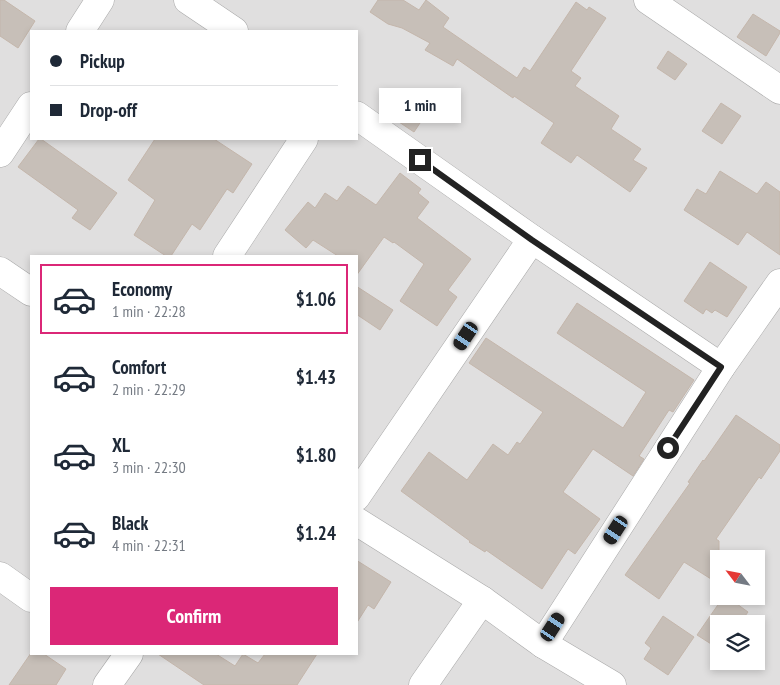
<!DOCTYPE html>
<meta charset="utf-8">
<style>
:root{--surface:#fff;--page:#f2f2f3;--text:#1f2937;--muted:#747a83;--line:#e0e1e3;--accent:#db2777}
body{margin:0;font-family:"PT Sans Narrow",sans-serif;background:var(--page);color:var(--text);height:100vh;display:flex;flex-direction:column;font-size:19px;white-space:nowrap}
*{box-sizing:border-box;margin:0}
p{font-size:16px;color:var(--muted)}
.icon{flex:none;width:28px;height:28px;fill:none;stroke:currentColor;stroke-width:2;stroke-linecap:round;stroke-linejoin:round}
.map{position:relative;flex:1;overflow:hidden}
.sheet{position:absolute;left:30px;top:255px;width:328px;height:400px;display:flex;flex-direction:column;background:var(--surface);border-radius:0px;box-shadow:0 2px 8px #0003}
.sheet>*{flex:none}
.hud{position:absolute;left:30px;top:30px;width:328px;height:110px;border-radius:0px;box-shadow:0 2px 8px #0003;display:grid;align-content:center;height:110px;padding:0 20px;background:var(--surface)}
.needle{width:32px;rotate:302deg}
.controls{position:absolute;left:710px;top:550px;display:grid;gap:10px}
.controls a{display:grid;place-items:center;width:55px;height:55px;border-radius:0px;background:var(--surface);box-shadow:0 2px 8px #0003;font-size:25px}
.end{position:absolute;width:22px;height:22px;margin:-11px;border:6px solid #222;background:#fff;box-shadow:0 0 0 2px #fff}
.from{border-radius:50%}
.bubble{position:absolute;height:35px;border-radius:0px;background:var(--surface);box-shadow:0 2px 8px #0003;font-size:16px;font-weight:800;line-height:35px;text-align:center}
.car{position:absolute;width:15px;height:30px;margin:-15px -8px;border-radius:6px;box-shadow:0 0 4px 1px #0007;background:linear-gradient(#222 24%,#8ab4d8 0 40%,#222 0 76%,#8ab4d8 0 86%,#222 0)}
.hud b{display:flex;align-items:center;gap:18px;height:48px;font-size:19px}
.hud b+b{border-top:1px solid var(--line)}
.hud i{width:12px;height:12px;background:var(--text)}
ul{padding:9px 0 0;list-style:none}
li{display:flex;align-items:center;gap:15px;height:70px;margin:0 10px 8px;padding:0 10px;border:2px solid transparent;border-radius:0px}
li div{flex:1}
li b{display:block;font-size:19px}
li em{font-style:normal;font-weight:800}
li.on{border-color:var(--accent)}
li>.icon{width:45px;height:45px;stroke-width:1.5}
.cta{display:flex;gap:10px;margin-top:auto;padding:10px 20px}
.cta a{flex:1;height:58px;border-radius:0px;background:var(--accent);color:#fff;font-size:20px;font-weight:800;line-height:58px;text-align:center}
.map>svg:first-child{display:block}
.residential{fill:#e0dfdf;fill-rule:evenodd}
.building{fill:#c7bfb8;stroke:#c4b6ab}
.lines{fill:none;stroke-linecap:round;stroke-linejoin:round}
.minor-casing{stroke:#a9a9a9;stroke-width:29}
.minor{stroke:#fff;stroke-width:28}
.route{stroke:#222;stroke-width:6}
</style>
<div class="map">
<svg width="780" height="685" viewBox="0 0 780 685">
<rect width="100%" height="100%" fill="#f2efe9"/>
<path class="residential" d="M0 0H780V685H0ZM31 31H356V139H31ZM31 256H356V654H31ZM719 559H756V596H719ZM719 624H756V661H719Z"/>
<g class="building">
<path d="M0 0H4L35 21 18 48 0 36Z"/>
<path d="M378 0H403L419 10 426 0 449 18 443 27 517 78 524 67 530 71 576 2 587 10 589 7 606 18 571 71 581 78 575 86 619 116 611 129 641 149 633 160 647 168 630 192 577 155 571 163 541 143 554 123 514 96 513 98 457 59 453 66 425 50 430 43 402 28 388 24 370 12Z"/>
<path d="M753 14 780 31V33L766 56 737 37Z"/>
<path d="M668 51 687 64 675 80 657 68Z"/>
<path d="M721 103 741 116 722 144 702 131Z"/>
<path d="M411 104 426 114 414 132 399 122Z"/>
<path d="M39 139H41L117 193 90 230 72 218 78 210 18 167Z"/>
<path d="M155 139H214L252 164 233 193 227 189 200 230 192 224 171 256H166L134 235 155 200 128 180Z"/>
<path d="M720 171 757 194 766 182 780 192V255L747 232 738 245 684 210 697 189 706 194Z"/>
<path d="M400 173 421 189 418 193 429 202 417 218 471 259 448 290 457 297 437 326 400 301 424 264 394 242 393 243 384 237 356 276V256H338L313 240 306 248 285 230 308 202 315 208 325 193 337 201 348 186 376 205Z"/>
<path d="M710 262 747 287 727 317 715 310 712 313 706 309 703 314 684 301Z"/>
<path d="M356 286 393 310 380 330 356 314Z"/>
<path d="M577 303 694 380 673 412 669 410 639 456 644 459 633 476 593 449 563 492 600 519 575 554 568 549 542 589 486 550 485 552 469 542 470 541 401 491 429 452 467 480 493 444 508 455 517 442 520 444 543 412 469 363 486 338 623 428 646 392 557 333Z"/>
<path d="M736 415 780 445V451L761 479 759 477 716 539 719 541V584L684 562 659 599 625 575 690 483 688 482 703 460 704 461Z"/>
<path d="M356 560 391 582 374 609 368 605 356 624Z"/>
<path d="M724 596H726L748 612 739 624H719V649L697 635Z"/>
<path d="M663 616 694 637 668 675 644 659 651 648 645 643Z"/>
<path d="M31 653V654H44L66 669 56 685H9Z"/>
<path d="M158 654H216L235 666 243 654 258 663 265 654H317L297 685H204Z"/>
</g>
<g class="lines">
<g class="minor-casing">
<g id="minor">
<path d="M188 0 234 31"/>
<path d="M648 0 780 90"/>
<path d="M80 31 100 0"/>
<path d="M356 115 532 239 721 367"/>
<path d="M0 153 31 106"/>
<path d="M227 256 304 139"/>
<path d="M0 271 31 292"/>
<path d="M356 497 532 239"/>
<path d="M356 521 482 600 543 644 612 685"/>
<path d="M0 576 31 598"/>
<path d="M543 644 721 367 780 283"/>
<path d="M107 685 129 654"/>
<path d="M423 685 482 600"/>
</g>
</g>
<use href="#minor" class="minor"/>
</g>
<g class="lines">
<path class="route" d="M420 160 532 240 721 367 668 448"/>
</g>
</svg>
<div class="controls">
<a><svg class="needle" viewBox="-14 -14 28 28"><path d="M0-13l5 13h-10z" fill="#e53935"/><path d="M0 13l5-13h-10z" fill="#747a83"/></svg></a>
<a><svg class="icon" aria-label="layers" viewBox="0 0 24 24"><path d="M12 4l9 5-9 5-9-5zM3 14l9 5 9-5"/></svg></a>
</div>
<i class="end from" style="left:668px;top:448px"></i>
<i class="end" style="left:420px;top:160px"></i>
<div class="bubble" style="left:379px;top:88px;width:82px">1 min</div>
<i class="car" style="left:466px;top:336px;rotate:214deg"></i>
<i class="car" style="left:616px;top:530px;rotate:213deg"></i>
<i class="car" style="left:553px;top:627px;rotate:33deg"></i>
<div class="hud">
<b><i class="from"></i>Pickup</b>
<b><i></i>Drop-off</b>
</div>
<section class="sheet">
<ul>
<li class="on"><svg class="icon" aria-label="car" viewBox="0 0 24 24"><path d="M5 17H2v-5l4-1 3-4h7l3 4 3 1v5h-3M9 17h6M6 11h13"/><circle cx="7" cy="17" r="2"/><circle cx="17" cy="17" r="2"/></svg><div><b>Economy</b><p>1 min · 22:28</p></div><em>$1.06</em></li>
<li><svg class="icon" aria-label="car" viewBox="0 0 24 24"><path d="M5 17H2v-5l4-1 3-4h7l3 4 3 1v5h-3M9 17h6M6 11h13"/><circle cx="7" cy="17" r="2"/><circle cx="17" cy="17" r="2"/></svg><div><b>Comfort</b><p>2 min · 22:29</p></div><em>$1.43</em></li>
<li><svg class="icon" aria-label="car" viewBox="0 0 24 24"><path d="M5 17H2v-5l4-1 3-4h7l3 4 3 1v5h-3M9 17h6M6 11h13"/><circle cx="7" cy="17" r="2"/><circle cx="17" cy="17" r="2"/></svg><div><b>XL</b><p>3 min · 22:30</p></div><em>$1.80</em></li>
<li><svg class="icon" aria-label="car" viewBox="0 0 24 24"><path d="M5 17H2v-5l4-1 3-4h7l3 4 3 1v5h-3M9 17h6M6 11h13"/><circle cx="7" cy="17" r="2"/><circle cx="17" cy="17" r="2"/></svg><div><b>Black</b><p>4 min · 22:31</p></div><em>$1.24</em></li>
</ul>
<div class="cta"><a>Confirm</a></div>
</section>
</div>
